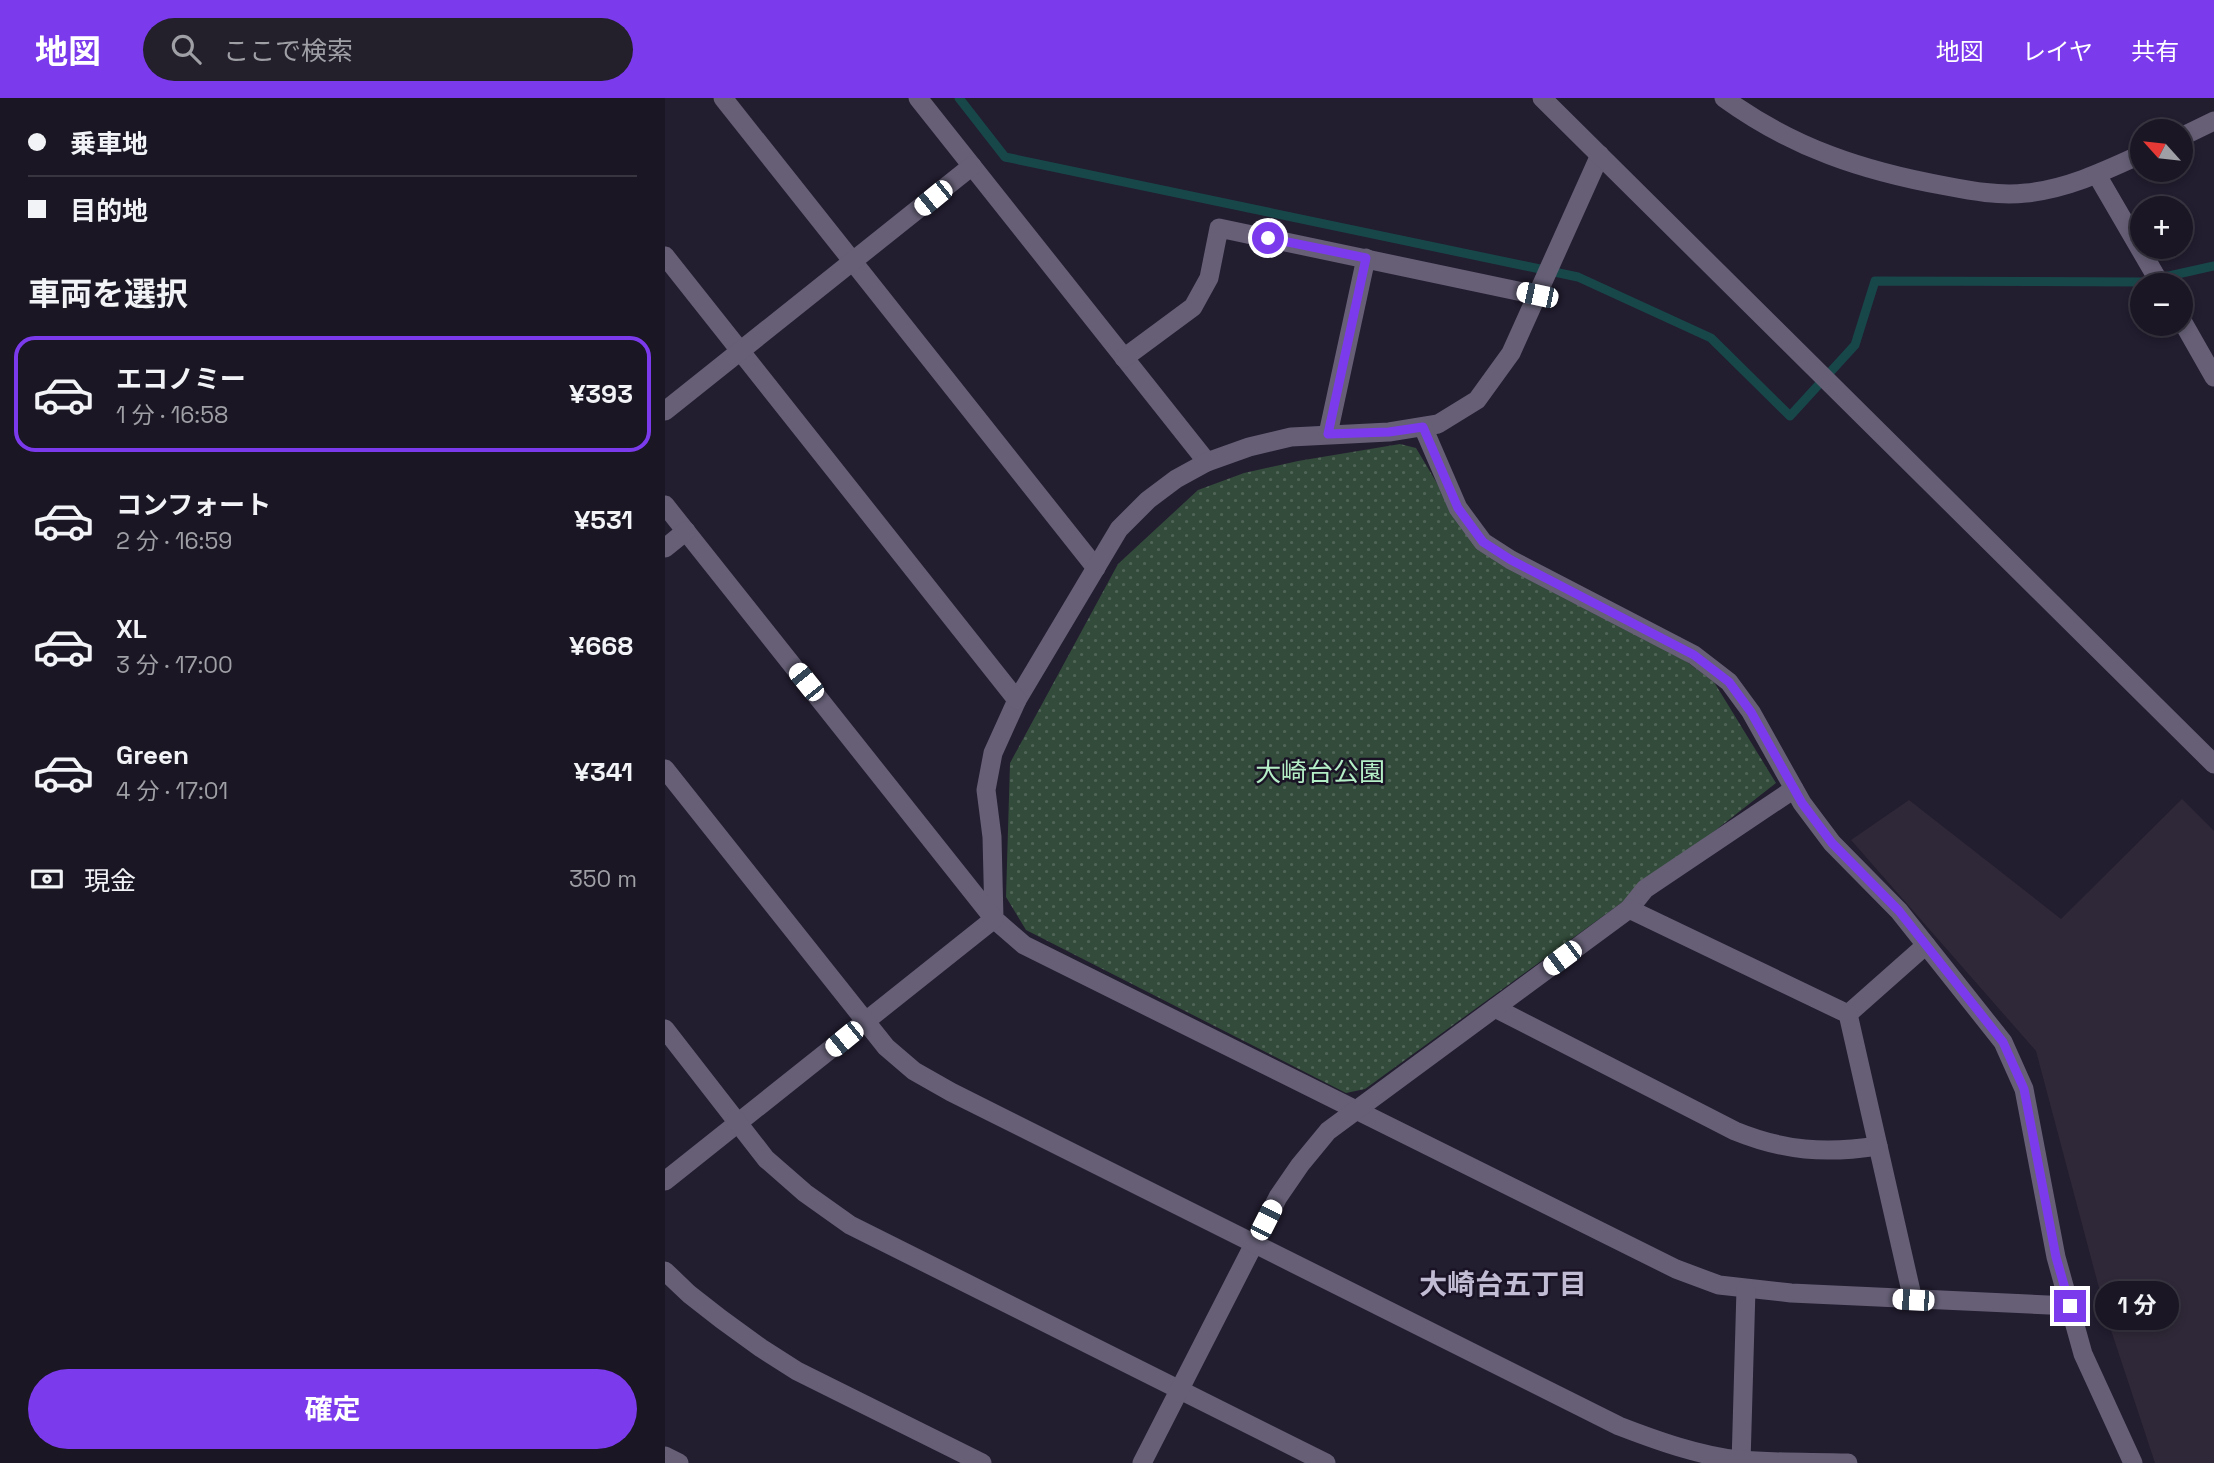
<!DOCTYPE html>
<html lang="ja">
<meta charset="utf-8">
<style>
:root{--surface:#1a1623;--page:#231f2b;--text:#f1f3f6;--muted:#9f9fa6;--line:#383541;--accent:#7c3aed}
body{margin:0;font-family:"Space Grotesk","Noto Sans JP",sans-serif;background:var(--page);color:var(--text);height:100vh;display:flex;flex-direction:column;font-size:26px;white-space:nowrap}
*{box-sizing:border-box;margin:0}
p{font-size:23px;color:var(--muted)}
.icon{flex:none;width:38px;height:38px;fill:none;stroke:currentColor;stroke-width:2;stroke-linecap:round;stroke-linejoin:round}
.map{position:relative;flex:1;overflow:hidden}
.details{display:flex;flex-direction:column;background:var(--surface);width:665px}
.details>*{flex:none}
.guide{display:grid;align-content:center;height:154px;padding:0 28px;background:var(--surface)}
.needle{width:46px;rotate:297deg}
.tools{position:absolute;left:1465px;top:21px;display:grid;gap:14px}
.tools a{display:grid;place-items:center;width:63px;height:63px;border-radius:50%;background:var(--surface);box-shadow:0 4px 10px #0003,0 0 0 2px var(--line);font-size:35px}
.end{position:absolute;width:32px;height:32px;margin:-16px;border:9px solid #7c3aed;background:#fff;box-shadow:0 0 0 4px #fff}
.from{border-radius:50%}
.bubble{position:absolute;height:49px;border-radius:24px;background:var(--surface);box-shadow:0 4px 10px #0003,0 0 0 2px var(--line);font-size:23px;font-weight:700;line-height:49px;text-align:center}
.car{position:absolute;width:21px;height:42px;margin:-21px -10px;border-radius:9px;box-shadow:0 0 5px 2px #0007;background:linear-gradient(#fff 24%,#345 0 40%,#fff 0 76%,#345 0 86%,#fff 0)}
.guide b{display:flex;align-items:center;gap:24px;height:66px;font-size:26px}
.guide b+b{border-top:2px solid var(--line)}
.guide i{width:18px;height:18px;background:var(--text)}
ul{padding:0;list-style:none}
li{display:flex;align-items:center;gap:21px;height:116px;margin:0 14px 10px;padding:0 14px;border:4px solid transparent;border-radius:21px}
li div{flex:1}
li b{display:block;font-size:26px}
li em{font-style:normal;font-weight:700}
li.active{border-color:var(--accent)}
li>.icon{width:63px;height:63px;stroke-width:1.5}
h2{padding:0 28px;font-size:32px;line-height:84px}
.pay{display:flex;align-items:center;gap:18px;height:77px;padding:0 28px;font-size:26px}
.pay p{margin-inline-start:auto}
.button{display:flex;gap:14px;margin-top:auto;padding:14px 28px}
.button a{flex:1;height:80px;border-radius:42px;background:var(--accent);color:#fff;font-size:28px;font-weight:700;line-height:80px;text-align:center}
header{display:flex;align-items:center;gap:42px;box-sizing:border-box;height:98px;padding:0 35px;background:var(--accent);color:#fff}
header strong{font-size:33px}
nav{display:flex;gap:38px;margin-inline-start:auto;font-size:24px}
.search{width:490px;height:63px;background:var(--page);display:flex;align-items:center;gap:18px;box-sizing:border-box;padding:0 24px;border-radius:38px;color:var(--muted);font-size:26px}
main{display:flex;flex:1;min-height:0}
.map>svg:first-child{display:block}
.education{fill:#2f2838}
.grass{fill:url(#grass-dots)}
.lines{fill:none;stroke-linecap:round;stroke-linejoin:round}
.stream{stroke:#18474a;stroke-width:9}
.minor{stroke:#665f76;stroke-width:19}
.tertiary{stroke:#665f76;stroke-width:19}
.route{stroke:#7c3aed;stroke-width:9}
.labels{text-anchor:middle;stroke-width:5;stroke-linejoin:round;paint-order:stroke}
.park-label{font-size:26px;fill:#b4eec6;stroke:#191325}
.neighbourhood-label{font-size:28px;font-weight:bold;fill:#c2bbd4;stroke:#191325}
</style>
<header>
<strong>地図</strong>
<div class="search"><svg class="icon" aria-label="search" viewBox="0 0 24 24"><circle cx="10" cy="10" r="6"/><path d="M15 15l6 6"/></svg>ここで検索</div>
<nav><a>地図</a><a>レイヤ</a><a>共有</a></nav>
</header>
<main>
<section class="details">
<div class="guide">
<b><i class="from"></i>乗車地</b>
<b><i></i>目的地</b>
</div>
<h2>車両を選択</h2>
<ul>
<li class="active"><svg class="icon" aria-label="car" viewBox="0 0 24 24"><path d="M5 17H2v-5l4-1 3-4h7l3 4 3 1v5h-3M9 17h6M6 11h13"/><circle cx="7" cy="17" r="2"/><circle cx="17" cy="17" r="2"/></svg><div><b>エコノミー</b><p>1 分 · 16:58</p></div><em>¥393</em></li>
<li><svg class="icon" aria-label="car" viewBox="0 0 24 24"><path d="M5 17H2v-5l4-1 3-4h7l3 4 3 1v5h-3M9 17h6M6 11h13"/><circle cx="7" cy="17" r="2"/><circle cx="17" cy="17" r="2"/></svg><div><b>コンフォート</b><p>2 分 · 16:59</p></div><em>¥531</em></li>
<li><svg class="icon" aria-label="car" viewBox="0 0 24 24"><path d="M5 17H2v-5l4-1 3-4h7l3 4 3 1v5h-3M9 17h6M6 11h13"/><circle cx="7" cy="17" r="2"/><circle cx="17" cy="17" r="2"/></svg><div><b>XL</b><p>3 分 · 17:00</p></div><em>¥668</em></li>
<li><svg class="icon" aria-label="car" viewBox="0 0 24 24"><path d="M5 17H2v-5l4-1 3-4h7l3 4 3 1v5h-3M9 17h6M6 11h13"/><circle cx="7" cy="17" r="2"/><circle cx="17" cy="17" r="2"/></svg><div><b>Green</b><p>4 分 · 17:01</p></div><em>¥341</em></li>
</ul>
<div class="pay"><svg class="icon" aria-label="cash" viewBox="0 0 24 24"><path d="M3 7h18v10H3z"/><circle cx="12" cy="12" r="2"/></svg>現金<p>350 m</p></div>
<div class="button"><a>確定</a></div>
</section>
<div class="map">
<svg width="1549" height="1365" viewBox="0 0 1549 1365">
<defs>
<pattern id="grass-dots" width="8" height="8" patternUnits="userSpaceOnUse" patternTransform="scale(1.75)"><rect width="8" height="8" fill="#324b3a"/><path d="M2 2h.1M6 6h.1" fill="none" stroke="#506557" stroke-width="1.8" stroke-linecap="round"/></pattern>
</defs>
<rect width="100%" height="100%" fill="#221d2f"/>
<path class="education" d="M1517 701 1549 733V1365H1490L1442 1220 1371 953 1186 742 1244 702 1396 821Z"/>
<path class="grass" d="M735 346 751 350 785 407 822 457 1014 558 1049 584 1111 685 974 792 700 991 681 995 361 832 341 799 345 665 453 466 533 392 579 375 633 363Z"/>
<g class="lines">
<path class="stream" d="M294 0 340 59 913 179 1046 240 1125 318 1190 247 1210 183 1477 184 1549 168"/>
<g class="minor">
<path d="M58 0 431 470"/>
<path d="M253 0 542 364"/>
<path d="M1059 0C1128 50 1198 73 1281 88 1307 93 1334 98 1361 95 1402 91 1440 73 1477 56"/>
<path d="M1516 39 1549 23"/>
<path d="M935 57 846 255 812 302 773 326 724 334 626 339 584 349 542 364 511 381 483 402 454 431 352 602 328 655 321 692 327 739 329 821 359 847 1011 1171 1054 1187 1126 1195 1405 1208"/>
<path d="M1432 77 1496 187"/>
<path d="M0 158 352 602"/>
<path d="M1516 221 1549 279"/>
<path d="M459 260 528 209 544 180 554 130 872 197"/>
<path d="M0 313 307 68"/>
<path d="M758 329 793 410 818 444 846 462 1029 557 1064 584 1086 614 1137 705 1167 745 1234 813 1338 944 1359 991 1391 1159 1418 1256 1468 1365"/>
<path d="M663 336 701 160"/>
<path d="M0 407 329 821 0 1083"/>
<path d="M0 450 21 433"/>
<path d="M964 811 980 791 1129 691"/>
<path d="M830 910 1070 1033C1119 1053 1160 1056 1213 1048"/>
<path d="M1183 916 1261 847"/>
<path d="M0 931 101 1061 140 1095 185 1127 661 1365"/>
<path d="M0 1173 24 1196 56 1221 96 1250 132 1273 317 1365"/>
<path d="M0 1358 14 1365"/>
<path d="M477 1365 613 1099 635 1067 663 1033 964 811 1183 916 1248 1202"/>
<path d="M1076 1365 1081 1191"/>
</g>
<g class="tertiary">
<path d="M877 0 1549 666"/>
<path d="M0 671 221 949 249 973 286 994 954 1328C993 1343 1032 1357 1074 1362 1110 1365 1147 1364 1183 1365"/>
</g>
</g>
<g class="lines">
<path class="route" d="M603 140 701 160 663 336 724 334 758 329 793 410 818 444 846 462 1029 557 1064 584 1086 614 1137 705 1167 745 1234 813 1338 944 1359 991 1391 1159 1405 1208"/>
</g>
<g class="labels">
<g class="park-label">
<text x="655" y="683">大崎台公園</text>
</g>
<g class="neighbourhood-label">
<text x="838" y="1196">大崎台五丁目</text>
</g>
</g>
</svg>
<div class="tools">
<a><svg class="needle" viewBox="-14 -14 28 28"><path d="M0-13l5 13h-10z" fill="#e53935"/><path d="M0 13l5-13h-10z" fill="#9f9fa6"/></svg></a>
<a>+</a>
<a>−</a>
</div>
<i class="end from" style="left:603px;top:140px"></i>
<i class="end" style="left:1405px;top:1208px"></i>
<div class="bubble" style="left:1430px;top:1183px;width:84px">1 分</div>
<i class="car" style="left:268px;top:100px;rotate:231deg"></i>
<i class="car" style="left:872px;top:197px;rotate:282deg"></i>
<i class="car" style="left:141px;top:584px;rotate:321deg"></i>
<i class="car" style="left:897px;top:860px;rotate:233deg"></i>
<i class="car" style="left:179px;top:941px;rotate:231deg"></i>
<i class="car" style="left:601px;top:1122px;rotate:27deg"></i>
<i class="car" style="left:1248px;top:1202px;rotate:273deg"></i>
</div>
</main>
